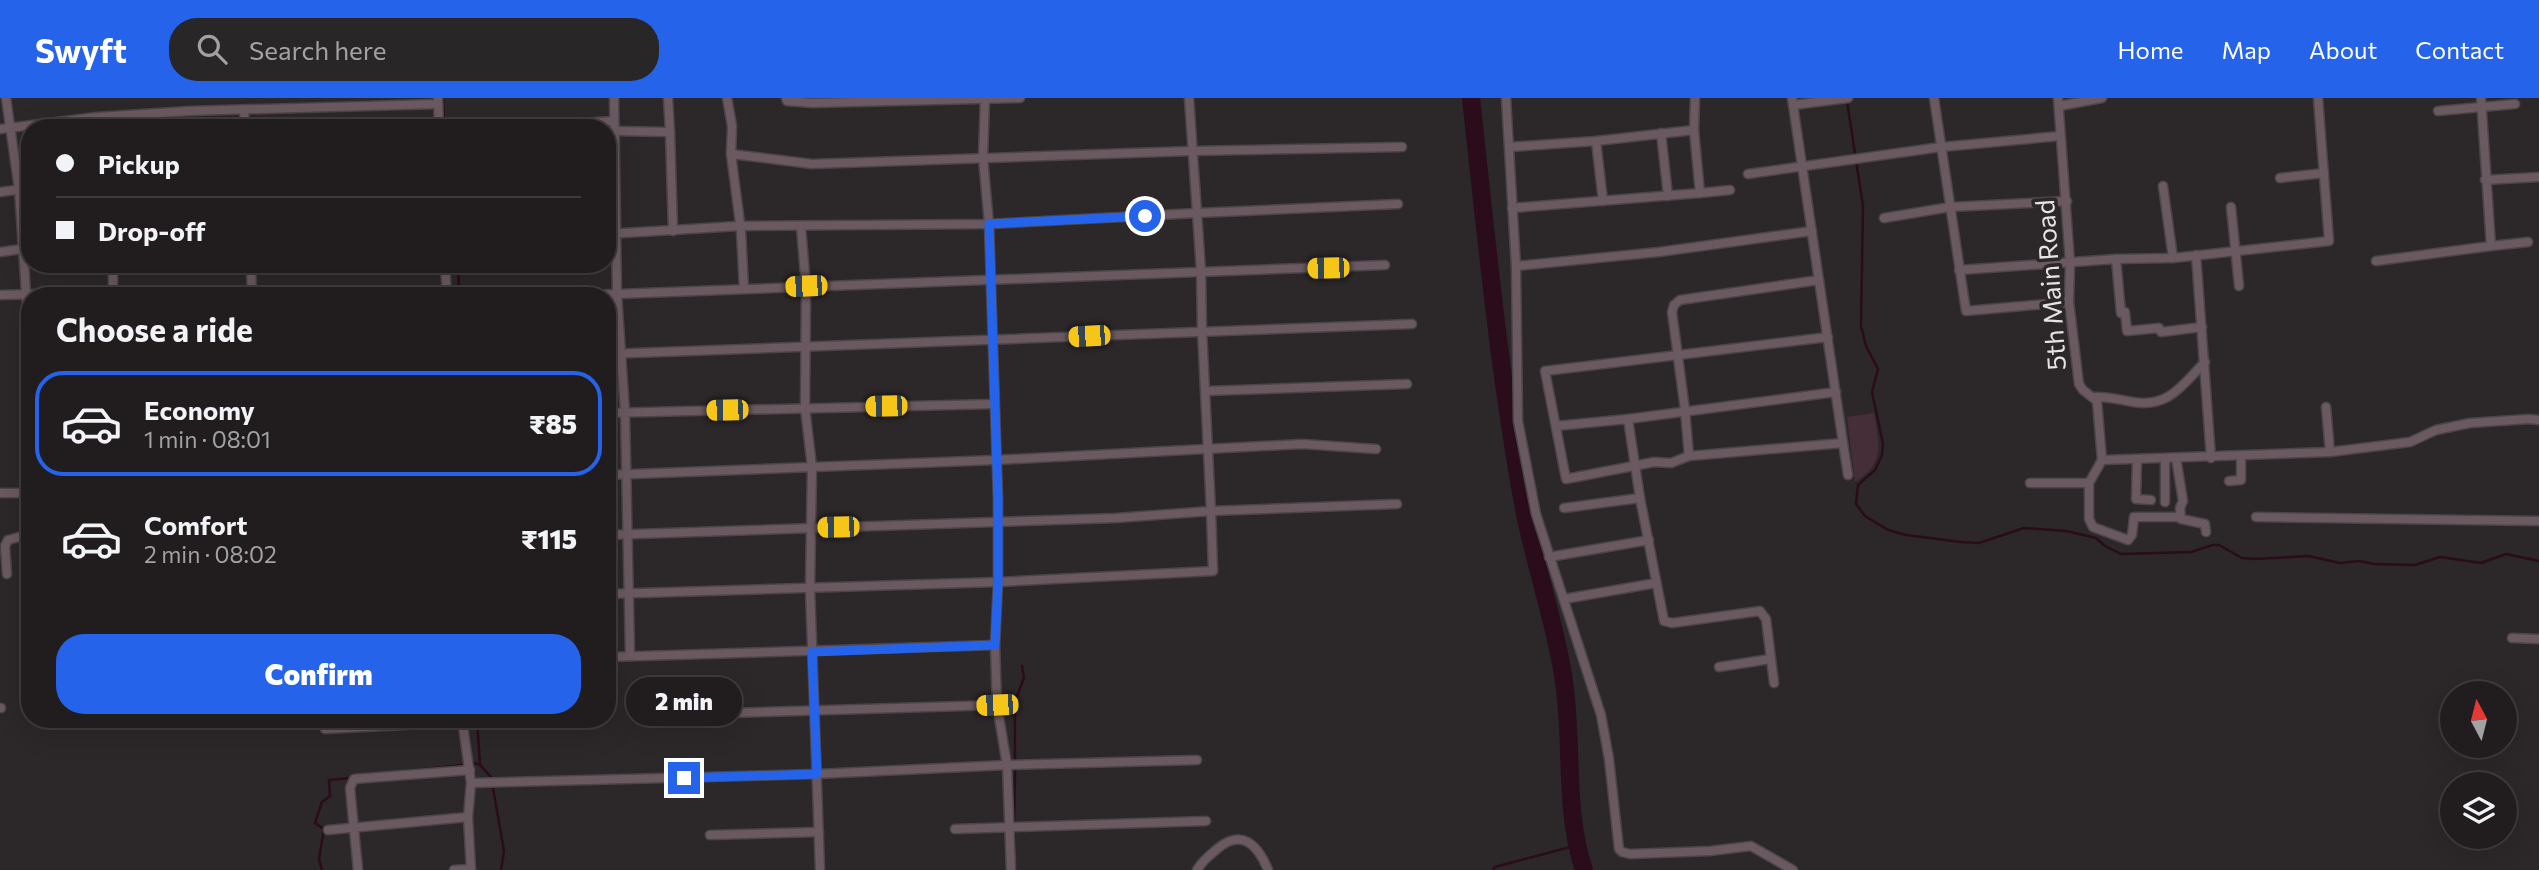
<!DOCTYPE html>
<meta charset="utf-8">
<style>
:root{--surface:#211d1f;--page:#292628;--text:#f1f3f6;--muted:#a2a2a4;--line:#3e3b3d;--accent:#2563eb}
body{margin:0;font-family:Commissioner,sans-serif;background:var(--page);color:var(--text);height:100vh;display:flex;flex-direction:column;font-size:26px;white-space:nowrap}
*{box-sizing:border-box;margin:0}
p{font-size:23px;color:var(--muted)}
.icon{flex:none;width:38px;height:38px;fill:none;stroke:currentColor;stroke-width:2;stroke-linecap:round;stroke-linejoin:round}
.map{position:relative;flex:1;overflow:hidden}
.details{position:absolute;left:21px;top:189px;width:595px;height:441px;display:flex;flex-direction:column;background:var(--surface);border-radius:28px;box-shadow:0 7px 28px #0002,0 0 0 2px var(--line)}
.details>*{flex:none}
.banner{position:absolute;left:21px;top:21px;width:595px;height:154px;border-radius:28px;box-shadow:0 7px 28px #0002,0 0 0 2px var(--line);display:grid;align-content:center;height:154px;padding:0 35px;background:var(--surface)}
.needle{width:46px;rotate:353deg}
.tools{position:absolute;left:2440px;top:583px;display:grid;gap:14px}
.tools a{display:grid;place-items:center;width:77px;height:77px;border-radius:50%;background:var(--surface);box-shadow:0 7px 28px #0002,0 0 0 2px var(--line);font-size:35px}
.end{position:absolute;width:32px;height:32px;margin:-16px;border:9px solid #2563eb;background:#fff;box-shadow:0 0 0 4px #fff}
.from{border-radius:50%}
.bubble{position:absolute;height:49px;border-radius:24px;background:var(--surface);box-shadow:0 7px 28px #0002,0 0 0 2px var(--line);font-size:23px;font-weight:800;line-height:49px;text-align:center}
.car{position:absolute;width:21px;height:42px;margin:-21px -10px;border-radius:9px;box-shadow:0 0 5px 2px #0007;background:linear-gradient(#f5c518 24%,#345 0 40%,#f5c518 0 76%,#345 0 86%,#f5c518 0)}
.banner b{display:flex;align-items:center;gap:24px;height:66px;font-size:26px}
.banner b+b{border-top:2px solid var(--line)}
.banner i{width:18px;height:18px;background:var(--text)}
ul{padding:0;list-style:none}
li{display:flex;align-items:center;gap:21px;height:105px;margin:0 14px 10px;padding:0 21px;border:4px solid transparent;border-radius:28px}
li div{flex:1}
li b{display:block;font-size:26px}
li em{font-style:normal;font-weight:800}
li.active{border-color:var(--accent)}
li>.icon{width:63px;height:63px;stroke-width:1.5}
h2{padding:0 35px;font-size:32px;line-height:84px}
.action{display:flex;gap:14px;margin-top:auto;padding:14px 35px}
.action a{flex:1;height:80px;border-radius:28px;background:var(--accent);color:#fff;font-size:28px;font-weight:800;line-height:80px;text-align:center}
header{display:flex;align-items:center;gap:42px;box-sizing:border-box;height:98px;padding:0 35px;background:var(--accent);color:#fff}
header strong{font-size:33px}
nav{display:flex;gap:38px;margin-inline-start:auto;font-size:24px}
.search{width:490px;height:63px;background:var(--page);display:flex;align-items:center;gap:18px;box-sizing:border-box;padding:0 24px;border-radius:28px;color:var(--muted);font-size:26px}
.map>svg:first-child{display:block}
.green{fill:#462e39}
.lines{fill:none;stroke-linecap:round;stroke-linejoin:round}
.stream{stroke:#2a0c1b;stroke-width:2.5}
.river{stroke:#2a0c1b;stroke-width:18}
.street-casing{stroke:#4a4547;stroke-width:11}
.street{stroke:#6a5960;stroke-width:8}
.route{stroke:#2563eb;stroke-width:9}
.labels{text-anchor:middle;stroke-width:7;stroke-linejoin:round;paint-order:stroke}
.street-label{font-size:26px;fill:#e7e3e5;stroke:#2c2729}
</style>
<header>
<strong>Swyft</strong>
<div class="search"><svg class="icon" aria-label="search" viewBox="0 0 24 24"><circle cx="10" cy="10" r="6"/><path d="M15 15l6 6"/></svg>Search here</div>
<nav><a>Home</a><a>Map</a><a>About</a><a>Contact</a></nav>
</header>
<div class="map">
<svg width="2539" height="772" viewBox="0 0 2539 772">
<rect width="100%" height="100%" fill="#2c2729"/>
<path class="green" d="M1874 315C1879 346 1886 365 1855 384L1847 319Z"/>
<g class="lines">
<g class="stream">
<path d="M443 0 444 25"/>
<path d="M1847 3 1863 108 1861 228 1866 248 1878 271 1872 294 1883 346 1882 357 1875 372 1858 387 1856 406 1865 418 1888 432 1906 437 1961 444 1979 445 2024 430 2066 433 2096 440 2105 448 2121 456 2191 454 2213 447H2219L2242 460 2255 461 2308 458 2340 465 2359 463 2374 466 2415 467 2440 459 2481 465 2506 456 2539 463"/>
<path d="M458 166 459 191"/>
<path d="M477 621 480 667"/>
<path d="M1015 661V603L1024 580 1022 568"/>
<path d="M474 665 480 667 491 679"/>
<path d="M407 673 462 667"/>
<path d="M493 690 504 753 501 772"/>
<path d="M1014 726 1015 672"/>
<path d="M1014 733 1015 772"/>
<path d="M322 772 319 761 324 731 315 725 322 704 330 698 329 682 351 680"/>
<path d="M1493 772 1495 769 1578 747"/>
</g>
<path class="river" d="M1471 0C1486 137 1499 275 1524 411 1535 467 1554 521 1563 577 1574 642 1563 709 1584 772"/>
<g class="street-casing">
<g id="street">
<path d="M6 0 19 91 30 254"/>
<path d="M438 0 439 30"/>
<path d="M614 0 617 196 625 314 630 558"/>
<path d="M727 0 732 28 731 56 741 133 744 191"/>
<path d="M786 0 787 3 812 5 1020 0"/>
<path d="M985 0 983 60 989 126 998 401V484L995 547 997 607 1007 667 1011 772"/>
<path d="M1506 0 1516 168 1518 323 1536 416 1601 617 1609 661 1619 751 1622 754 1630 756 1710 753 1751 748 1793 772"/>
<path d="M1792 0 1843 345 1689 358 1671 365 1654 364 1566 381 1545 273 1828 239"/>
<path d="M1934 0 1966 213 2069 204"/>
<path d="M2058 0 2070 165 2069 204 2079 286 2083 292 2097 303 2102 362"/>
<path d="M1793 7 1848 0"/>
<path d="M2059 8 2102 0"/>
<path d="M244 12 245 30"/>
<path d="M2438 13 2515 6"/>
<path d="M506 30 614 23"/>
<path d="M0 31 97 19 189 13 438 6"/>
<path d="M615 33 670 34 668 0"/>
<path d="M670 34 673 133"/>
<path d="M1661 35 1668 98"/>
<path d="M1596 43 1603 103"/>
<path d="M1510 49 1596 43 1694 32"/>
<path d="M731 56 812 66 1191 53 1402 49"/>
<path d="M1748 76 1941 49 2060 38"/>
<path d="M2280 80 2324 75"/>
<path d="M2485 82 2539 79"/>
<path d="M2163 88 2173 160"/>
<path d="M0 94 30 90"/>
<path d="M1700 95 1730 92"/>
<path d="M2231 109 2239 188"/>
<path d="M1512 110 1700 95 1694 32 1695 0"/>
<path d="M1884 120 1950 109 2067 103"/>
<path d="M801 129 806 189 805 310 812 369 810 490 820 772"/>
<path d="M607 136 739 128 989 126 1197 115 1189 0"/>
<path d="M2491 148 2528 144"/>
<path d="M0 154 22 151"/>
<path d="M2196 157 2211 360"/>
<path d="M2116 161 2121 215 2125 214 2127 233 2159 230 2161 234 2202 229"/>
<path d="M2376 163 2491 148 2481 0"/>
<path d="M251 166 252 198"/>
<path d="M445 166 447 198"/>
<path d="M1516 168 1659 154 1812 133"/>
<path d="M1959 172 2116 161 2173 160 2329 143 2318 0"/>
<path d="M113 194V166"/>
<path d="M0 197 113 194 114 198"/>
<path d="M564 198 1385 167"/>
<path d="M607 256 1412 226"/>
<path d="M1206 293 1407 286"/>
<path d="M2095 299C2108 298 2120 302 2133 304 2169 310 2182 287 2205 264"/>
<path d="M2326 309 2330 354"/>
<path d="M607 315 994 306"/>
<path d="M1628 321 1640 400 1664 523 1672 525 1760 513 1766 521 1774 585"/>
<path d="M1556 328 1628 321 1836 294"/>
<path d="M1843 345 1848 377"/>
<path d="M1689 358 1685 312 1672 214 1674 207 1680 202 1819 182"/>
<path d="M2176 360 2183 403 2180 410 2181 421 2205 426 2206 434"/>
<path d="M2165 361V404"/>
<path d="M2102 362 2330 354 2410 344 2436 332 2470 325 2529 321 2539 322"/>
<path d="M2102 362 2089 385V421L2093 429 2128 442 2132 437 2134 419H2180"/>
<path d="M2137 362 2136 401 2151 402"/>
<path d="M607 377 995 362 1302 346 1376 351"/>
<path d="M2229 383 2241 382V358"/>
<path d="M2030 385H2089"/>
<path d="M0 395H30"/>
<path d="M1564 410 1640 400"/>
<path d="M2256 419 2539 423"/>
<path d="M607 437 1116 420 1211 413 1202 232 1201 173 1197 115 1398 106"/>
<path d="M1549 459 1649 442"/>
<path d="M7 476 5 448 8 442 30 436"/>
<path d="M607 496 998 484 1213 473 1211 413 1397 406"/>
<path d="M1564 501 1656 485"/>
<path d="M2512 540 2539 541"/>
<path d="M607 559 995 547"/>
<path d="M1719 569 1770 561"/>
<path d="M0 610H1"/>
<path d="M660 617 997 607"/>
<path d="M462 621 471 685 468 719 471 772"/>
<path d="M325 631 462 624"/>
<path d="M471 685 817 676 1007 667 1197 662"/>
<path d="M955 731 1206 723"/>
<path d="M328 732 468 719"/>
<path d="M710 737 819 734"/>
<path d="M358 772 350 690 354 681 470 672"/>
<path d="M454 772 471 771"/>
<path d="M1197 772C1202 763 1209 758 1217 751 1242 730 1258 747 1268 772"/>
</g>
</g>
<use href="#street" class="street"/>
</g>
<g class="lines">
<path class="route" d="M684 680 817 676 812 554 995 547 998 484V401L989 126 1145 118"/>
</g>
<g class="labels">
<g class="street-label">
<text transform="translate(2051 187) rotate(-94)" y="9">5th Main Road</text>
</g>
</g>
</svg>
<div class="tools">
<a><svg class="needle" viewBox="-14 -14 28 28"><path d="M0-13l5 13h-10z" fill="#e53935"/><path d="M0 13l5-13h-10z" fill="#a2a2a4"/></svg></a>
<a><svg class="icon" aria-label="layers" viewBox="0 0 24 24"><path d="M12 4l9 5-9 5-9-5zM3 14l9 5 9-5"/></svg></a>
</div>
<i class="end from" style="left:1145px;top:118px"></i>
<i class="end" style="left:684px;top:680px"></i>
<div class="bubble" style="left:626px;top:579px;width:116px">2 min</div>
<i class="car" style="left:1328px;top:170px;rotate:269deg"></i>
<i class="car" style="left:806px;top:188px;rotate:268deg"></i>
<i class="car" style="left:1089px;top:238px;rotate:267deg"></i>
<i class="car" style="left:886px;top:308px;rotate:269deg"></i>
<i class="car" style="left:727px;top:312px;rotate:269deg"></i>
<i class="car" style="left:838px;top:429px;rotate:269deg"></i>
<i class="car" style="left:997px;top:607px;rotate:268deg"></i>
<div class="banner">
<b><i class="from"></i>Pickup</b>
<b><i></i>Drop-off</b>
</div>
<section class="details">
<h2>Choose a ride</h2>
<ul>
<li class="active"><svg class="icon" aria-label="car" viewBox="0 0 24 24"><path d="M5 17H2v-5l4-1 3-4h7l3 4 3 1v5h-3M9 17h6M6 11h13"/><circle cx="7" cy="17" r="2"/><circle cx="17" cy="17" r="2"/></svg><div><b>Economy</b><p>1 min · 08:01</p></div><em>₹85</em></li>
<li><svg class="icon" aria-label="car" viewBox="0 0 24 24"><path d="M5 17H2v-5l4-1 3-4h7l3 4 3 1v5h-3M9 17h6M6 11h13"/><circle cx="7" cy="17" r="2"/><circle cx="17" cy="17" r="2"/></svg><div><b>Comfort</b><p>2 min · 08:02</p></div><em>₹115</em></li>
</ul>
<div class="action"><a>Confirm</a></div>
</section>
</div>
